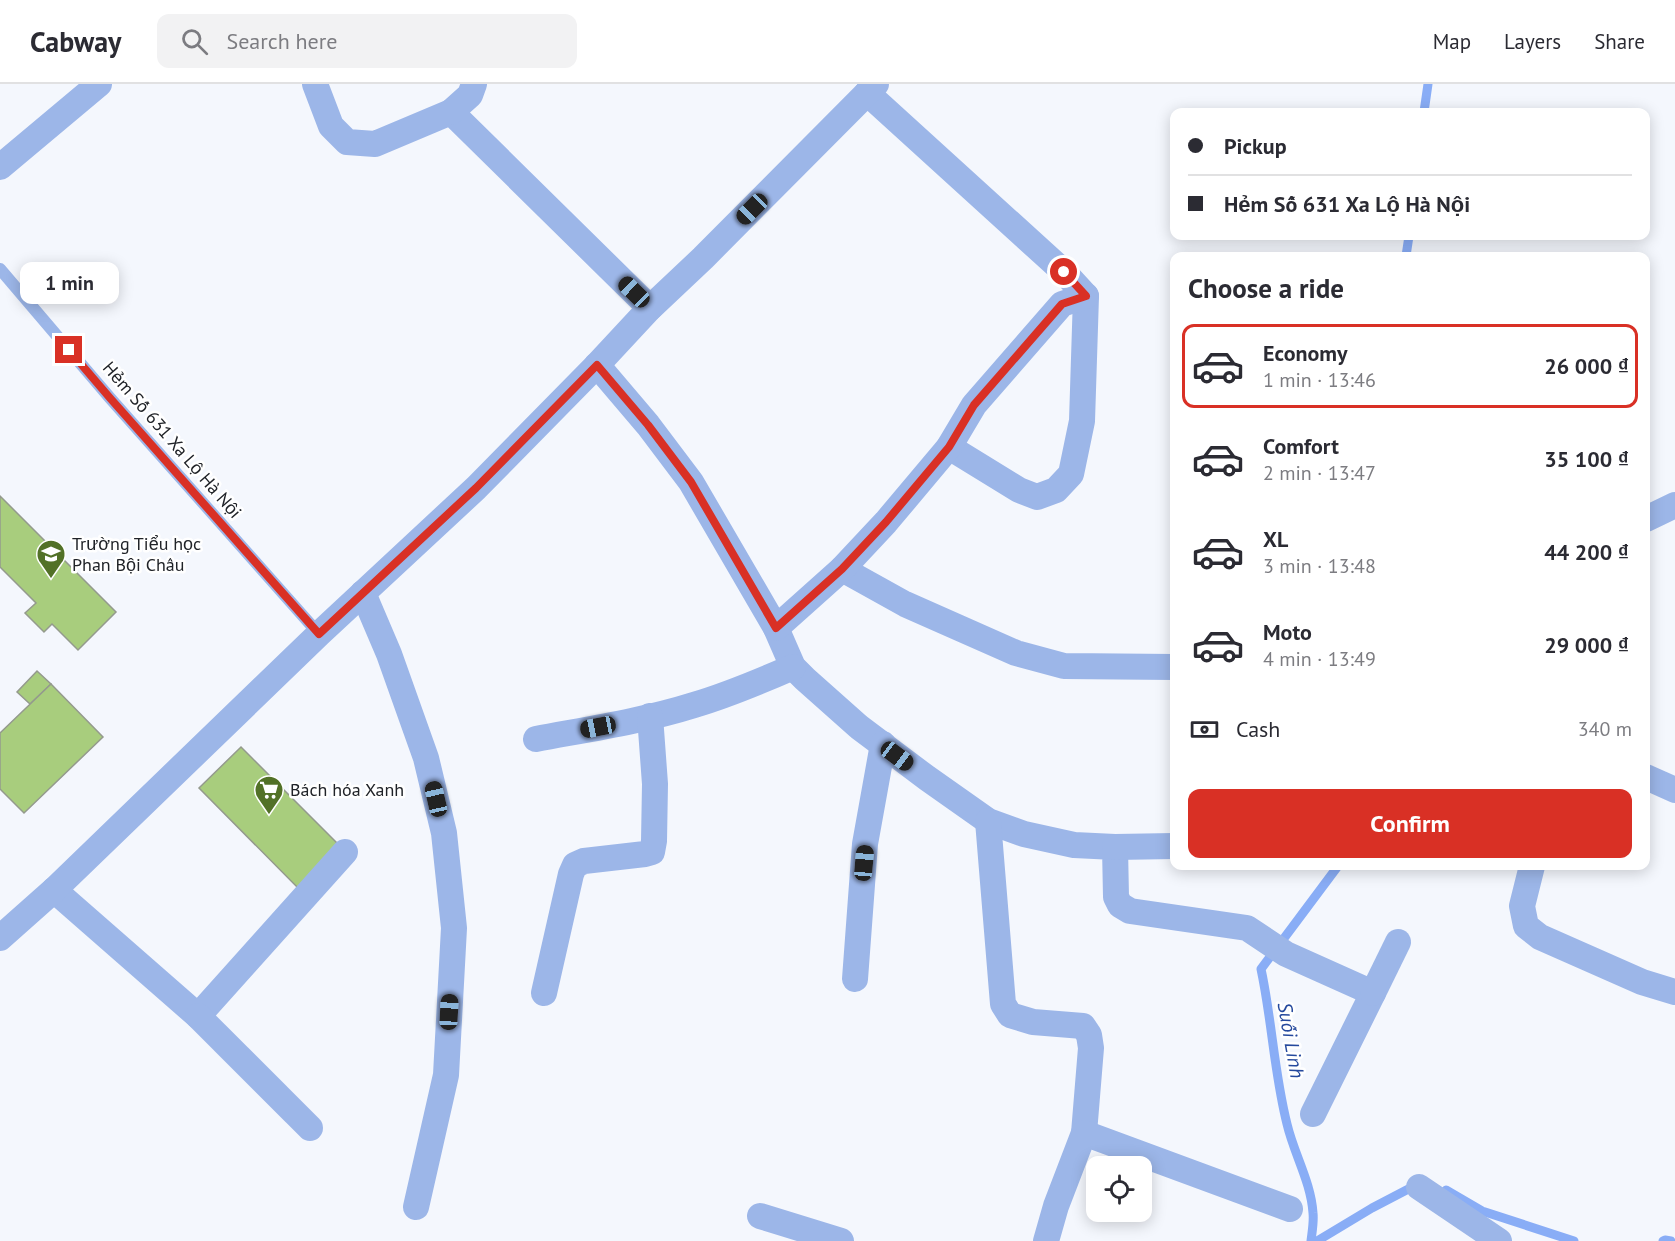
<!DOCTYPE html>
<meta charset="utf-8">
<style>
:root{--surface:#fff;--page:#f2f2f3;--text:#2b2b33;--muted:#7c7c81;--line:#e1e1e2;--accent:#d93025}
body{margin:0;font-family:"PT Sans",sans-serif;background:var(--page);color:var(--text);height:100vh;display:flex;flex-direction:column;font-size:22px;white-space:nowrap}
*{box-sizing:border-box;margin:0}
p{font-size:20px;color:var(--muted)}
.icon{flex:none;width:33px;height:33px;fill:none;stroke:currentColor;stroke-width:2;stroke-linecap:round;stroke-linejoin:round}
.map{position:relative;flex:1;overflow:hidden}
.sheet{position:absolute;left:1170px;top:168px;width:480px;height:618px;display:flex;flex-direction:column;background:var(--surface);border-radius:12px;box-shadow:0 3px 15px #0003}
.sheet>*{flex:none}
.top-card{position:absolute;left:1170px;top:24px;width:480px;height:132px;border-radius:12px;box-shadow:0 3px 15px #0003;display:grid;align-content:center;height:132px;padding:0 18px;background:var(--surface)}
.controls{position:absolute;left:1086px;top:1072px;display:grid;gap:12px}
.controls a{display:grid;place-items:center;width:66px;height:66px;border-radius:12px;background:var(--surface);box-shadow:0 3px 15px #0003;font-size:30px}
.end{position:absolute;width:27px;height:27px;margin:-14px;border:8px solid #d93025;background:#fff;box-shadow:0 0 0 3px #fff}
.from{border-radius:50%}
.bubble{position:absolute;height:42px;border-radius:12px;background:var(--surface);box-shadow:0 3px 15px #0003;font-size:20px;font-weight:600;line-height:42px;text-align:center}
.car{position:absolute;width:18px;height:36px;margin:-18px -9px;border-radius:8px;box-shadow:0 0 4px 2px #0007;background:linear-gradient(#222 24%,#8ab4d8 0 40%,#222 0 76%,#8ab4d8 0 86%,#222 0)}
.top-card b{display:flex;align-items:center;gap:21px;height:57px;font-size:22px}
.top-card b+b{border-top:2px solid var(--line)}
.top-card i{width:15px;height:15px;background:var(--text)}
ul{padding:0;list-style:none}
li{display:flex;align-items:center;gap:18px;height:84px;margin:0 12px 9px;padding:0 6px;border:3px solid transparent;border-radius:12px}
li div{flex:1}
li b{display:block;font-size:22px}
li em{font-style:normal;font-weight:600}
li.current{border-color:var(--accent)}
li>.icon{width:54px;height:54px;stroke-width:1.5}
h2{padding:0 18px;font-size:27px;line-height:72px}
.pay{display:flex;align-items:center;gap:15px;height:66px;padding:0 18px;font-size:22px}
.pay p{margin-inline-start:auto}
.cta{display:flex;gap:12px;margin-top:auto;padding:12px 18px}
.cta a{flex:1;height:69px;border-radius:12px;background:var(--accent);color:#fff;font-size:24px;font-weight:600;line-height:69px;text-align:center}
header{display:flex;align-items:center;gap:36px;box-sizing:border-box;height:84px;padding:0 30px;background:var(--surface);border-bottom:2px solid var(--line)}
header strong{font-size:28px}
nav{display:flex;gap:33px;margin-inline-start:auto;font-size:21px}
.search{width:420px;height:54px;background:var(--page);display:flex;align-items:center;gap:15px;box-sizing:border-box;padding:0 21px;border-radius:12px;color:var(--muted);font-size:22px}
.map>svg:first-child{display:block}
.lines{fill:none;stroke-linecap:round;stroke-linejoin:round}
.stream{stroke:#89adf6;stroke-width:9}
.building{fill:#a8cd7d;stroke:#949a8d;stroke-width:1.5}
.lane{stroke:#9cb6e8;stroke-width:12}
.street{stroke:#9cb6e8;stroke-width:26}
.route{stroke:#d93025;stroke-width:8}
.labels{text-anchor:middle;stroke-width:5;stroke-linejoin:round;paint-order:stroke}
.street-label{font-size:18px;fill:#202328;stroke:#fff}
.poi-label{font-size:18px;fill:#202328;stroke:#fff;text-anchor:start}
.water-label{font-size:20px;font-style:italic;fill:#25499d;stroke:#fff}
</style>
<header>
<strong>Cabway</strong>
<div class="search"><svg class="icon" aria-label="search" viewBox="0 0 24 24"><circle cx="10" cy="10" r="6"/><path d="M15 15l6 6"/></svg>Search here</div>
<nav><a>Map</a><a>Layers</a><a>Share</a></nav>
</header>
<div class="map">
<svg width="1675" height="1157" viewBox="0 0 1675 1157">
<rect width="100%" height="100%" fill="#f4f7fd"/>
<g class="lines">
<g class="stream">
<path d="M1424 28 1428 0"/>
<path d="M1406 172 1409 152"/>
<path d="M1446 1106 1482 1127 1574 1157"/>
<path d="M1311 1157C1312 1148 1314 1138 1313 1129 1311 1098 1294 1070 1287 1040 1274 989 1272 936 1261 885L1338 782"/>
<path d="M1317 1157 1372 1124 1418 1100"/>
<path d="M1663 1157 1665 1156 1671 1157"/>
</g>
</g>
<g class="building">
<path d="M0 412 116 528 78 566 52 540 44 548 25 529 36 519 0 483Z"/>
<path d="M37 587 51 600 30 620 17 608Z"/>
<path d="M51 600 103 653 24 729 0 705V649Z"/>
<path d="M241 663 339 761 299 805 199 704Z"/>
</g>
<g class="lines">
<path class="lane" d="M0 185 110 314 319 550"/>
<g class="street">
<path d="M315 0 331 42 347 58 375 60 451 28 650 224"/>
<path d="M867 9 1064 188 1086 212 1082 337 1071 390 1056 406 1037 413 1019 406 949 363"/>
<path d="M451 28 470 11 474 0"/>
<path d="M0 83 99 0"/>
<path d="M597 281 648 341 691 398 776 544 793 583 805 595 859 643 927 694 988 737 1024 750 1074 761 1115 763 1116 813 1120 821 1130 827 1247 844 1286 870 1373 909 1313 1030"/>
<path d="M1646 435 1675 421"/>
<path d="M842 485 905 520 1016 569 1064 582 1174 583"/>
<path d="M363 509 389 570 426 674 444 749 454 844 446 991 416 1123"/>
<path d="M776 544 842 485 886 438 949 363 974 321 1062 220 1086 212"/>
<path d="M536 655C589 645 643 637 694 621 728 611 761 597 793 583"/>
<path d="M1646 693 1675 706"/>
<path d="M988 737 1003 920 1010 931 1033 938 1083 942 1089 951 1091 964 1084 1049"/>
<path d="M1115 763 1174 762"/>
<path d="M1532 782 1522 822 1526 842 1540 853 1642 898 1675 908"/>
<path d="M54 806 198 932 345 768"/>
<path d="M0 854 54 806 319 550 476 404 597 281 650 224 703 174 876 0"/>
<path d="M855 895 865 760 883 660"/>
<path d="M544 909 571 790 575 781 584 777 645 770 652 768 654 757 655 700 650 632"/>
<path d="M1373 909 1398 858"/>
<path d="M198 932 310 1044"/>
<path d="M1419 1103 1499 1157"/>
<path d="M760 1132 841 1157"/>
<path d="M1046 1157 1056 1122 1084 1049 1290 1125"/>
</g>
</g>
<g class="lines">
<path class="route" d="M69 266 110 314 319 550 476 404 597 281 648 341 691 398 776 544 842 485 886 438 949 363 974 321 1062 220 1086 212 1064 188"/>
</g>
<defs>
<g id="school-pin" transform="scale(1.5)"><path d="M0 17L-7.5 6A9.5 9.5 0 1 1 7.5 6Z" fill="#527127" stroke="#fff"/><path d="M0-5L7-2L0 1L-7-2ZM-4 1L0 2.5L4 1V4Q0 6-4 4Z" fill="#fff"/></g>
<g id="supermarket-pin" transform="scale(1.5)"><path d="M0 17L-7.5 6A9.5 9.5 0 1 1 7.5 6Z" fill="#527127" stroke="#fff"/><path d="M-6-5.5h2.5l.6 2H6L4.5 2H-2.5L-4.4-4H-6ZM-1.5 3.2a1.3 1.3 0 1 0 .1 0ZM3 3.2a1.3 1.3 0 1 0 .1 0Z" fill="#fff"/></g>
</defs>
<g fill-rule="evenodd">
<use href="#school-pin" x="51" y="470"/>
<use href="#supermarket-pin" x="269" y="706"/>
</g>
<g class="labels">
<g class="street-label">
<text transform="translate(172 356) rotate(49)" y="6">Hẻm Số 631 Xa Lộ Hà Nội</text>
</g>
<g class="poi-label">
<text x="72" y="466">Trường Tiểu học<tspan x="72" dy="21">Phan Bội Châu</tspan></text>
<text x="290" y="712">Bách hóa Xanh</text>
</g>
<g class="water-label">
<text transform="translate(1291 956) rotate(80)" y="7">Suối Linh</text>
</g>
</g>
</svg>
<div class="controls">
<a><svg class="icon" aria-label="locate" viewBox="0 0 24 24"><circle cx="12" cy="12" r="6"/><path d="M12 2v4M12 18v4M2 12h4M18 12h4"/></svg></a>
</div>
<i class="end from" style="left:1064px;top:188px"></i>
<i class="end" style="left:69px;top:266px"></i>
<div class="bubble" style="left:20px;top:178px;width:99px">1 min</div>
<i class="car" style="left:752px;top:125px;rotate:225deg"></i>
<i class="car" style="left:634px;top:208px;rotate:314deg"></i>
<i class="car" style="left:598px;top:643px;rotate:259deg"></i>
<i class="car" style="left:897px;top:672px;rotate:127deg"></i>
<i class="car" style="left:436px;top:715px;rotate:347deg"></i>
<i class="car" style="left:864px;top:779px;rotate:5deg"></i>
<i class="car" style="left:449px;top:928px;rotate:3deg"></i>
<div class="top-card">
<b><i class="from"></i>Pickup</b>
<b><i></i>Hẻm Số 631 Xa Lộ Hà Nội</b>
</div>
<section class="sheet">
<h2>Choose a ride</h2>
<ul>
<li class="current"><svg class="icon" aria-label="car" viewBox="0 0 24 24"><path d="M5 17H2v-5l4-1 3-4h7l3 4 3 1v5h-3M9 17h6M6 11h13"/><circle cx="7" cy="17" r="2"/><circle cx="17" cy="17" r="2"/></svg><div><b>Economy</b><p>1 min · 13:46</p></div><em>26 000 ₫</em></li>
<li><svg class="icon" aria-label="car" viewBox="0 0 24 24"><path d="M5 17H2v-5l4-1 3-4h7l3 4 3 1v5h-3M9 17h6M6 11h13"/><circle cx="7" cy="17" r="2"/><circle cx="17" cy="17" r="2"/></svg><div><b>Comfort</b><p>2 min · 13:47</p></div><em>35 100 ₫</em></li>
<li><svg class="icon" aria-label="car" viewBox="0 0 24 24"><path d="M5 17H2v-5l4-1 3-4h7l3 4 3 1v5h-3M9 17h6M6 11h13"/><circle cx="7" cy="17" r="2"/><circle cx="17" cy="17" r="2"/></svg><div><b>XL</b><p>3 min · 13:48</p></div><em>44 200 ₫</em></li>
<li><svg class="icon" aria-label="car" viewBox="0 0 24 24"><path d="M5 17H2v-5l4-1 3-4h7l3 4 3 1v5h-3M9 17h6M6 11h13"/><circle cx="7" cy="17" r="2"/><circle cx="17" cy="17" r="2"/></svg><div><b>Moto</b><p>4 min · 13:49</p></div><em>29 000 ₫</em></li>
</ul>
<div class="pay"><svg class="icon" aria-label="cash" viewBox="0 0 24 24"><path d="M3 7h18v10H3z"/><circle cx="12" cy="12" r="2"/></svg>Cash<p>340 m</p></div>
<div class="cta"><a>Confirm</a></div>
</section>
</div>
